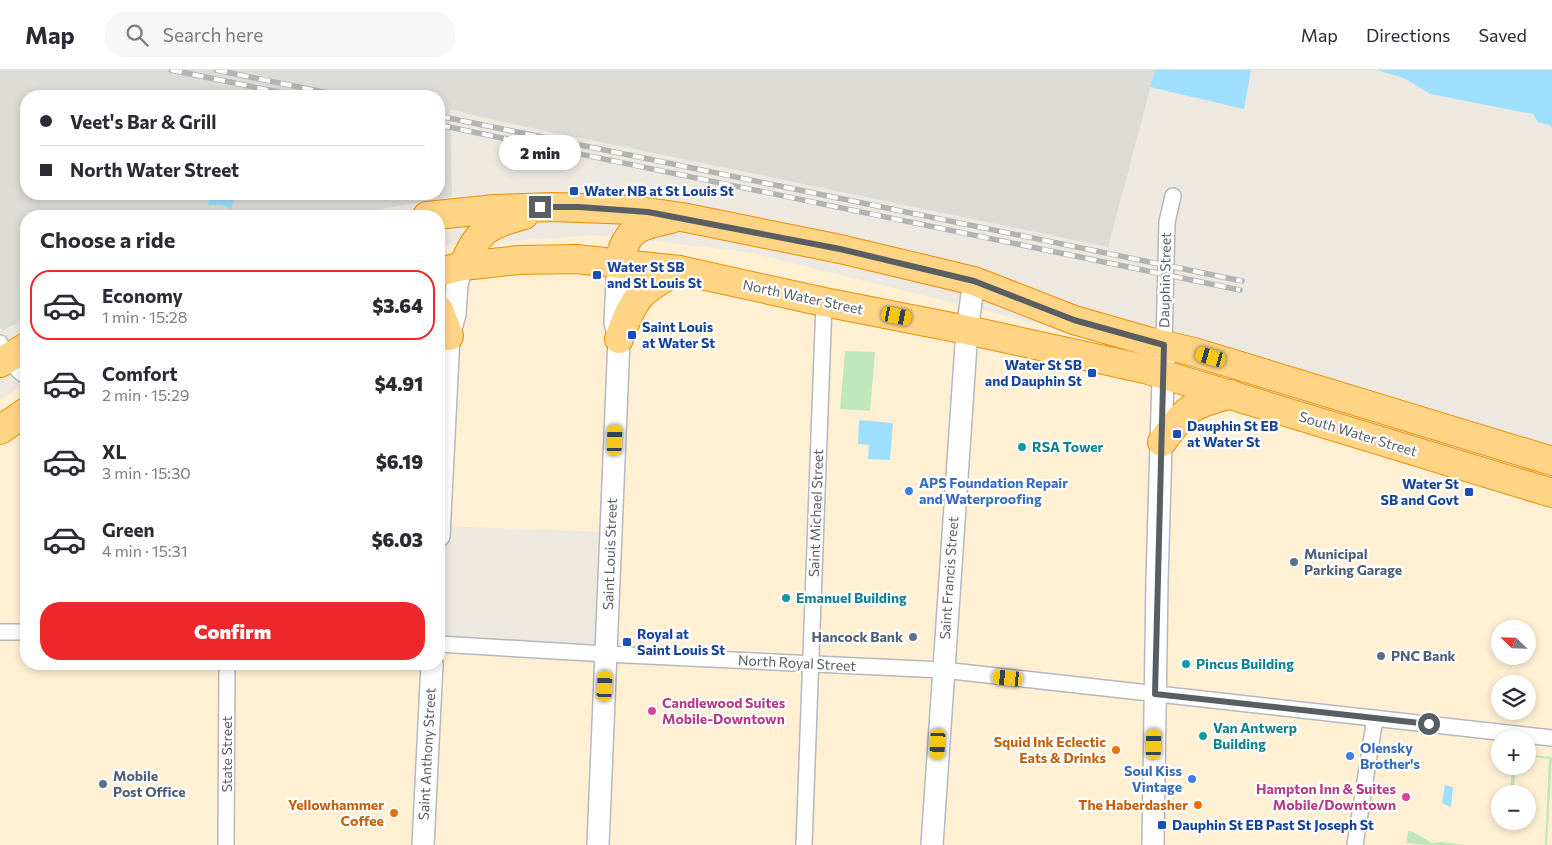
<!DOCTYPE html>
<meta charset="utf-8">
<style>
:root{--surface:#fff;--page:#f7f7f7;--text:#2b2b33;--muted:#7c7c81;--line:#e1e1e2;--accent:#ed272a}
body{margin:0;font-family:Commissioner,sans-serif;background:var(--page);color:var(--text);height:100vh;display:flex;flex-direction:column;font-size:19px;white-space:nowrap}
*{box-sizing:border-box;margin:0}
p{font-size:16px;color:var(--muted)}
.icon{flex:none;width:28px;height:28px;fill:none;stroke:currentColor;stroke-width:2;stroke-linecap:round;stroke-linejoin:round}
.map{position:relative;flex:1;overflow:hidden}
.details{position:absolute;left:20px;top:140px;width:425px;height:460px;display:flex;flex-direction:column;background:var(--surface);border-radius:20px;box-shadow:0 2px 8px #0003}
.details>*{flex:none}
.top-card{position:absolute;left:20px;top:20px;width:425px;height:110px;border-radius:20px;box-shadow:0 2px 8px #0003;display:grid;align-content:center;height:110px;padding:0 20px;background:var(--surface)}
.needle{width:32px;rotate:293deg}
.controls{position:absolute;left:1491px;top:550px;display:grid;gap:10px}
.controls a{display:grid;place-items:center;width:45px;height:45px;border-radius:50%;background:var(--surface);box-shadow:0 2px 8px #0003;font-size:25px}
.end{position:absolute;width:22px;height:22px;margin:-11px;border:6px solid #595e62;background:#fff;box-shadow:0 0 0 2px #fff}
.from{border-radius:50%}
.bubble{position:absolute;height:35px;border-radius:18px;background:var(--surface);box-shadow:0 2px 8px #0003;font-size:16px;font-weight:800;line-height:35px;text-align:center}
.car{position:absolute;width:15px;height:30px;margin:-15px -8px;border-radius:6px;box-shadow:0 0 4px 1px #0007;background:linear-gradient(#f5c518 24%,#345 0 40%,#f5c518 0 76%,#345 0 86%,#f5c518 0)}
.top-card b{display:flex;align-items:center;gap:18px;height:48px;font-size:19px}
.top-card b+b{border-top:1px solid var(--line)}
.top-card i{width:12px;height:12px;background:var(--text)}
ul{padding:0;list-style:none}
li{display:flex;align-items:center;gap:15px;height:70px;margin:0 10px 8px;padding:0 10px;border:2px solid transparent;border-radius:20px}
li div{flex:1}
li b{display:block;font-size:19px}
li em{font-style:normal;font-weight:800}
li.active{border-color:var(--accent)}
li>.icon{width:45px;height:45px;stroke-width:1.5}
h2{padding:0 20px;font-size:22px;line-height:60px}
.action{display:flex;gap:10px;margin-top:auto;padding:10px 20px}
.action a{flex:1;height:58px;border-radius:20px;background:var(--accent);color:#fff;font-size:20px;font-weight:800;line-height:58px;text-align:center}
header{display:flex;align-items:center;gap:30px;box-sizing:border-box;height:70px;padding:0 25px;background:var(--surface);border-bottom:1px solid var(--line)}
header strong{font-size:24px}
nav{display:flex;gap:28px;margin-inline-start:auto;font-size:18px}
.search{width:350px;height:45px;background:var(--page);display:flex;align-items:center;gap:12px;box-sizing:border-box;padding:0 18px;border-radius:20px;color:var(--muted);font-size:19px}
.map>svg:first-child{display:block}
.commercial{fill:#fff0d4;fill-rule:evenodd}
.industrial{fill:#dddbd5;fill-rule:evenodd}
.green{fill:#c0e6bc}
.water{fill:#9edeff}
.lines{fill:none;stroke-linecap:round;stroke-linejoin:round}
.street-casing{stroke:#b4b8bc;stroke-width:18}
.secondary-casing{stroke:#b4b9be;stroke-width:24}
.highway-casing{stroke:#ed8c00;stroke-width:30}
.street{stroke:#fff;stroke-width:15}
.secondary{stroke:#fff;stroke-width:21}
.highway{stroke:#ffd485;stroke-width:28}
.rail-casing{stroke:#b2b3b3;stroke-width:5.5}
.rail{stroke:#fff;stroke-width:4;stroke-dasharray:11;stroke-linecap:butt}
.route{stroke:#595e62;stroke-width:6}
.transit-dot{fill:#1a4fb4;stroke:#fff;stroke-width:2}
.culture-dot{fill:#0f9aa8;stroke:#fff;stroke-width:2}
.shop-dot{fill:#3f7fe0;stroke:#fff;stroke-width:2}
.service-dot{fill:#5c6f8a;stroke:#fff;stroke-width:2}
.hotel-dot{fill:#d1479c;stroke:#fff;stroke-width:2}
.food-dot{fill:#e8710a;stroke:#fff;stroke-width:2}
.labels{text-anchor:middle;stroke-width:4.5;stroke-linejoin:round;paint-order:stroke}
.transit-label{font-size:14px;font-weight:bold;fill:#164399;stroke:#fff;text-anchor:start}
.street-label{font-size:14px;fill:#595e62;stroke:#fff}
.culture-label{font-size:14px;font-weight:bold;fill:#0d838f;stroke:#fff;text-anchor:start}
.shop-label{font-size:14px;font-weight:bold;fill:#366cbe;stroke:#fff;text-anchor:start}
.service-label{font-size:14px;font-weight:bold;fill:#4e5e75;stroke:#fff;text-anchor:start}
.hotel-label{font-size:14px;font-weight:bold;fill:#b23c85;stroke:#fff;text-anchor:start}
.food-label{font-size:14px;font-weight:bold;fill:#c56008;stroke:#fff;text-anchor:end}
</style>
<header>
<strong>Map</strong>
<div class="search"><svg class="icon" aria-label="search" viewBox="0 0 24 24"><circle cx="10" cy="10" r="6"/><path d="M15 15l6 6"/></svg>Search here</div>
<nav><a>Map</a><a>Directions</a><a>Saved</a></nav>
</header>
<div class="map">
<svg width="1552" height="775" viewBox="0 0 1552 775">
<rect width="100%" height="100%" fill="#ede9e1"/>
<path class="commercial" d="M597 165 747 182 1002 245 1133 280 1421 371 1552 408V775H0V330L26 313V594H439V566L599 574 604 462 439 456V176ZM1500 559H1528V586H1500ZM1500 614H1528V641H1500ZM1500 669H1528V696H1500ZM1500 724H1528V751H1500Z"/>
<path class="industrial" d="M0 0H1155L1108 177 489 49 450 39 452 127 339 146H26V249L3 260 0 257ZM26 26H439V124H26Z"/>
<g class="green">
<path d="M845 281 875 282 870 341 840 339Z"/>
<path d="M1528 685 1552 687 1547 775H1545L1549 689 1528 686Z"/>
<path d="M1513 696H1516L1513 724H1505V722L1509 723Z"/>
<path d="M1408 761 1413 762 1432 773 1441 772 1466 775H1426L1406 773Z"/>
</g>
<g class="water">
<path d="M1155 0H1251L1244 39 1150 17Z"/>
<path d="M1377 0H1552V58L1549 55 1538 52 1533 44 1430 24 1404 8Z"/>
<path d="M210 125 224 130H234L232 135V140L221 135H208Z"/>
<path d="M859 350 893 353 890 390 868 389 869 375 858 374Z"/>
<path d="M1445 715 1453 717 1451 737 1442 733Z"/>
</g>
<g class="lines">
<g class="street-casing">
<g id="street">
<path d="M0 273C7 286 13 299 26 306"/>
<path d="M1164 275 1167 152 1173 126"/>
<path d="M0 562H26"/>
<path d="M439 574 606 584 943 600 1552 668"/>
<path d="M226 775 227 594"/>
<path d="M804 775 824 232"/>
<path d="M1355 775 1375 648"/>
</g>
</g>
<g class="secondary-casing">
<g id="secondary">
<path d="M439 466 449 266 455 244 457 214 463 196"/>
<path d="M423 775 432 594"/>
<path d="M598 775 619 269 615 252 618 193"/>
<path d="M932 775 967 260 974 211"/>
<path d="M1153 775 1157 510 1164 275"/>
</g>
</g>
<g class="highway-casing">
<g id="highway">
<path d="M427 146 495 139 554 137 633 140 682 147 840 179 974 211 1074 250 1147 271 1194 282 1552 391"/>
<path d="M618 193C628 158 637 156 671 149"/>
<path d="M463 196C478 160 488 155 524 145"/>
<path d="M439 202 463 196 519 190 576 189 679 200 824 232 967 260 1145 299 1552 423"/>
<path d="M439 240 449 266"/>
<path d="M619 269C634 227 639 221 679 200"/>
<path d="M0 293 26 277"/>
<path d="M0 360 26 342"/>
<path d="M1162 372C1187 337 1190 336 1231 324"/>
</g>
</g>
<use href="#street" class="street"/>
<use href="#secondary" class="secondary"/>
<use href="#highway" class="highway"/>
<g class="rail-casing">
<g id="rail">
<path d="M171 0 298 26"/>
<path d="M216 0 343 26"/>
<path d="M439 46 1242 211"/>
<path d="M439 55 1240 220"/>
</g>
</g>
<use href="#rail" class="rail"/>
</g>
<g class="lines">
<path class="route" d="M540 137H579L648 142 840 179 974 211 1074 250 1164 275 1155 624 1429 654"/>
</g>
<g class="transit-dot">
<rect x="569" y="116" width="10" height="10" rx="2.5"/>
<rect x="592" y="200" width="10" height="10" rx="2.5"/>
<rect x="627" y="260" width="10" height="10" rx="2.5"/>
<rect x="1087" y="298" width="10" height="10" rx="2.5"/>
<rect x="1172" y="359" width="10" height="10" rx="2.5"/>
<rect x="1464" y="417" width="10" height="10" rx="2.5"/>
<rect x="622" y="567" width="10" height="10" rx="2.5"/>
<rect x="1157" y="750" width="10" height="10" rx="2.5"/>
</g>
<g class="culture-dot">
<circle cx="1022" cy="377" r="5"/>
<circle cx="786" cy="528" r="5"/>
<circle cx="1186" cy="594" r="5"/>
<circle cx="1203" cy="666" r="5"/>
</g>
<g class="shop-dot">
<circle cx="909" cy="421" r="5"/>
<circle cx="1350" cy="686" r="5"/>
<circle cx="1192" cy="709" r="5"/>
</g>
<g class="service-dot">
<circle cx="1294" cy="492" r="5"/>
<circle cx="913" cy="567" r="5"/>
<circle cx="1381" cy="586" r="5"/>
<circle cx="103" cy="714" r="5"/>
</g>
<g class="hotel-dot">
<circle cx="652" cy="641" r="5"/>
<circle cx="1406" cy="727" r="5"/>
</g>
<g class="food-dot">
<circle cx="1116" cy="680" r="5"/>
<circle cx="1198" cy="735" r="5"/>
<circle cx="394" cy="743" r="5"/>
</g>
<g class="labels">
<g class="transit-label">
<text x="584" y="126">Water NB at St Louis St</text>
<text x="607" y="202">Water St SB<tspan x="607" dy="16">and St Louis St</tspan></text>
<text x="642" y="262">Saint Louis<tspan x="642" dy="16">at Water St</tspan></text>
<text x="1082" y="300" text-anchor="end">Water St SB<tspan x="1082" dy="16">and Dauphin St</tspan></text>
<text x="1187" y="361">Dauphin St EB<tspan x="1187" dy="16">at Water St</tspan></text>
<text x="1459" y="419" text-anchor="end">Water St<tspan x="1459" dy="16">SB and Govt</tspan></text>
<text x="637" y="569">Royal at<tspan x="637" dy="16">Saint Louis St</tspan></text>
<text x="1172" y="760">Dauphin St EB Past St Joseph St</text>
</g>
<g class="street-label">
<text transform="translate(1165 210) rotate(-89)" y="5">Dauphin Street</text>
<text transform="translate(803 227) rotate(12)" y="5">North Water Street</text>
<text transform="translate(1358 364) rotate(17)" y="5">South Water Street</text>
<text transform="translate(816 443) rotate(-88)" y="5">Saint Michael Street</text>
<text transform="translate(610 484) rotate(-88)" y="5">Saint Louis Street</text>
<text transform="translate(949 508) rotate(-86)" y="5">Saint Francis Street</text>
<text transform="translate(797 593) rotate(3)" y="5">North Royal Street</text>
<text transform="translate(227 684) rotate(-90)" y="5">State Street</text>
<text transform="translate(427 684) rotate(-87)" y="5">Saint Anthony Street</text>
</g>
<g class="culture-label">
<text x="1032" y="382">RSA Tower</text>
<text x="796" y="533">Emanuel Building</text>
<text x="1196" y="599">Pincus Building</text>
<text x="1213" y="663">Van Antwerp<tspan x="1213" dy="16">Building</tspan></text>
</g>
<g class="shop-label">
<text x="919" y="418">APS Foundation Repair<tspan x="919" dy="16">and Waterproofing</tspan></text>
<text x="1360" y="683">Olensky<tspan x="1360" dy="16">Brother's</tspan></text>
<text x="1182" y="706" text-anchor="end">Soul Kiss<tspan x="1182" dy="16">Vintage</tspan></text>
</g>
<g class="service-label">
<text x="1304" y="489">Municipal<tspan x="1304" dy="16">Parking Garage</tspan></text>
<text x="903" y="572" text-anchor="end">Hancock Bank</text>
<text x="1391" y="591">PNC Bank</text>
<text x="113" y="711">Mobile<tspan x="113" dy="16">Post Office</tspan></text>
</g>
<g class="hotel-label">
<text x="662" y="638">Candlewood Suites<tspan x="662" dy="16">Mobile-Downtown</tspan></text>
<text x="1396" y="724" text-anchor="end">Hampton Inn &amp; Suites<tspan x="1396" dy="16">Mobile/Downtown</tspan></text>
</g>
<g class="food-label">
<text x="1106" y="677">Squid Ink Eclectic<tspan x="1106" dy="16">Eats &amp; Drinks</tspan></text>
<text x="384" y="740">Yellowhammer<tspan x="384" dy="16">Coffee</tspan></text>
<text x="1188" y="740">The Haberdasher</text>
</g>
</g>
</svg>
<div class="controls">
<a><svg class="needle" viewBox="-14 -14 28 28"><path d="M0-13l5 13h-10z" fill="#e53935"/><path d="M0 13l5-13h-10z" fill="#7c7c81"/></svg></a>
<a><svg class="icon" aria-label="layers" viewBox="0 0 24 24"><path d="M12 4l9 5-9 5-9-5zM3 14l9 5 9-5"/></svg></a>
<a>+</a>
<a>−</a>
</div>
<i class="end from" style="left:1429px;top:654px"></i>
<i class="end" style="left:540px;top:137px"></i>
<div class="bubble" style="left:499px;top:65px;width:82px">2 min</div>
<i class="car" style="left:897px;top:246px;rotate:101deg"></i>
<i class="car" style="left:1211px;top:287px;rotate:286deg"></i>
<i class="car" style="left:615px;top:370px;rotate:2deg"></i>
<i class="car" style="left:1008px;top:608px;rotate:276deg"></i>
<i class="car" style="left:605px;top:616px;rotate:3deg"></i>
<i class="car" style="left:938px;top:674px;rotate:183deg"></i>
<i class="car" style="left:1154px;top:674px;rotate:1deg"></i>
<div class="top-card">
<b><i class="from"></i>Veet's Bar &amp; Grill</b>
<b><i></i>North Water Street</b>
</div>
<section class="details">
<h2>Choose a ride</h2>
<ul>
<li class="active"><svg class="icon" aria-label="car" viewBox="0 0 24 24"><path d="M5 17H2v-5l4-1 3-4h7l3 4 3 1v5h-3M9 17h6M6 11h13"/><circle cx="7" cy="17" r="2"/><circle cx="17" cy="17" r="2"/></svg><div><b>Economy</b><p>1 min · 15:28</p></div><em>$3.64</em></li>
<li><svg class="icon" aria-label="car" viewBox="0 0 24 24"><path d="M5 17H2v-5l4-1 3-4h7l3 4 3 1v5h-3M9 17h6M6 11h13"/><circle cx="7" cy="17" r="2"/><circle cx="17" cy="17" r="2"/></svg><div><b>Comfort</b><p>2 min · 15:29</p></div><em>$4.91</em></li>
<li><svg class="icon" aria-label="car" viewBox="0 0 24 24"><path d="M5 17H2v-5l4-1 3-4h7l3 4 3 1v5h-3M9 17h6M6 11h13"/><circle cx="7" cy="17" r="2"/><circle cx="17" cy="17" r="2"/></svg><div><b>XL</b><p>3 min · 15:30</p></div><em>$6.19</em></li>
<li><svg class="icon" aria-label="car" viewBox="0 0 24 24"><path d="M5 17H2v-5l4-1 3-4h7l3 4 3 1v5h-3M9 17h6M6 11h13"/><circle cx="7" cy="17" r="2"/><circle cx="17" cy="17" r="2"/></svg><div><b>Green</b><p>4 min · 15:31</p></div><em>$6.03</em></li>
</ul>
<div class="action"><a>Confirm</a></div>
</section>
</div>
